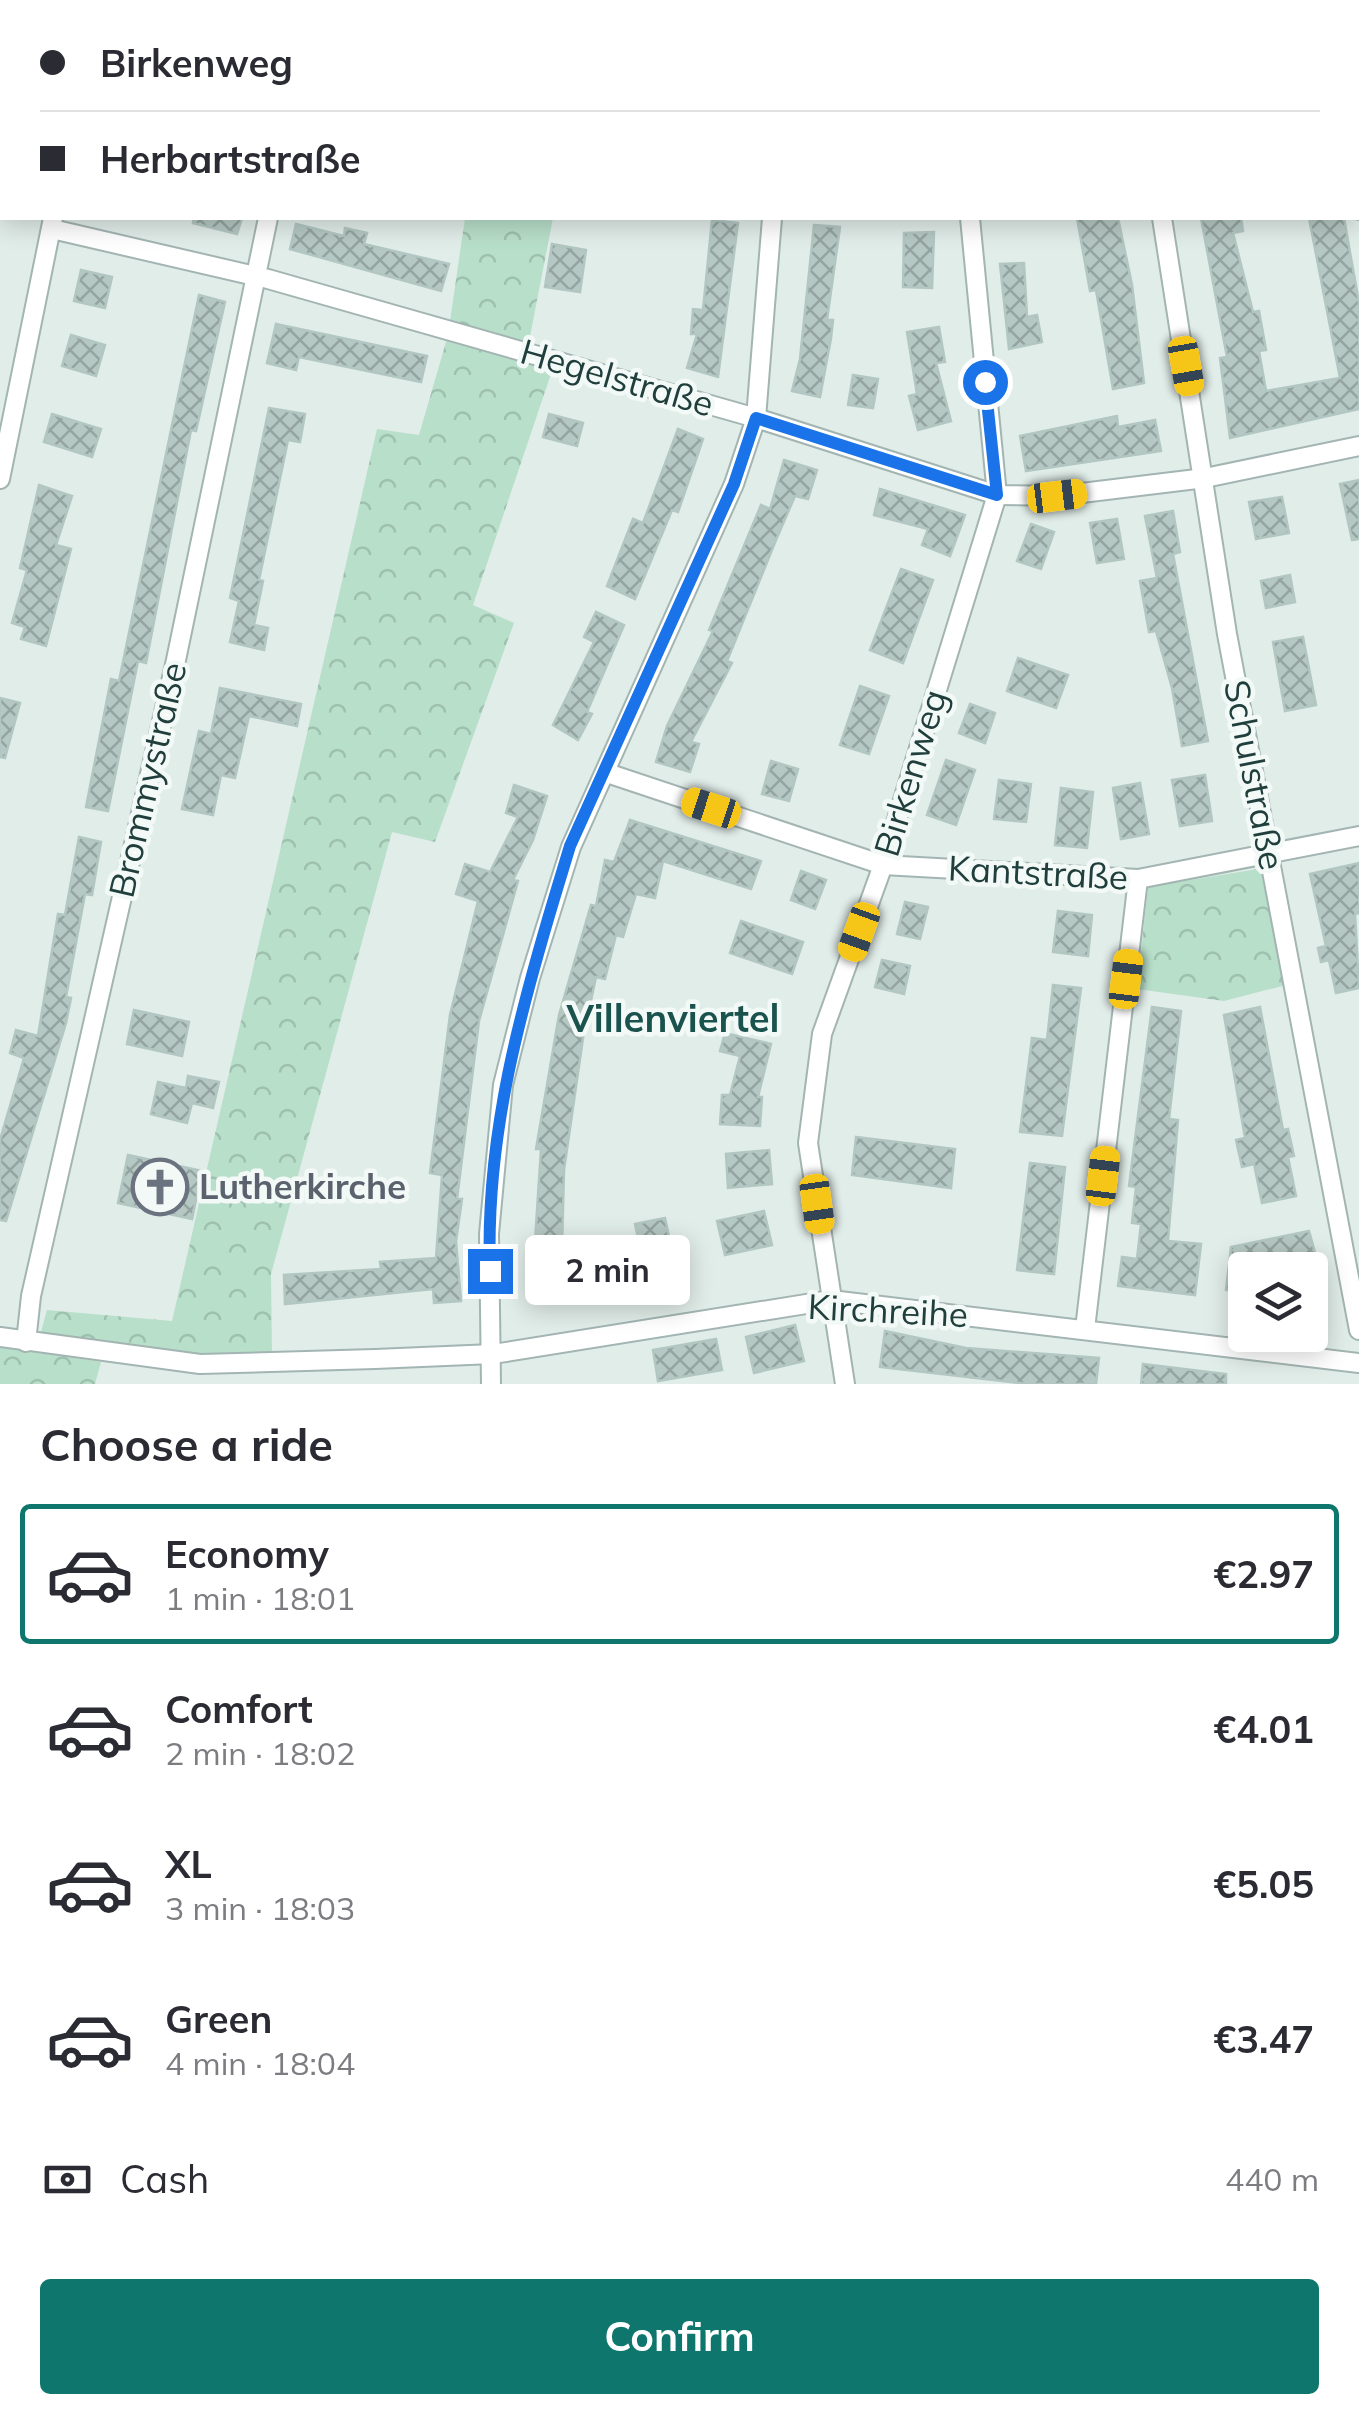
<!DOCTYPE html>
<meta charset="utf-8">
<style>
:root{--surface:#fff;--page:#f7f7f7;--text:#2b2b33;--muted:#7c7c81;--line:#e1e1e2;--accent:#0f766e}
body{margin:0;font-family:Mulish,sans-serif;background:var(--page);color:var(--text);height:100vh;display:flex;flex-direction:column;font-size:38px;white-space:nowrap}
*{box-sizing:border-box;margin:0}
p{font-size:32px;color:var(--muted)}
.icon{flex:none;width:55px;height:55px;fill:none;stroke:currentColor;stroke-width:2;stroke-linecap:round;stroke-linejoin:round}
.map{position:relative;height:1384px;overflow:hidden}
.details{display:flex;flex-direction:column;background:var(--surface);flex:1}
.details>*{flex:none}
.banner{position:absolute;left:0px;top:0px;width:1360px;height:220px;box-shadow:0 5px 25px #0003;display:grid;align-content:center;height:220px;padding:0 40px;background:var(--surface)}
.tools{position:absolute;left:1228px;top:1252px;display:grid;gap:20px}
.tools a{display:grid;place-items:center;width:100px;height:100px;border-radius:10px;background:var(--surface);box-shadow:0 5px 25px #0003;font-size:50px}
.end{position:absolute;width:45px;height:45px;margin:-22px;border:12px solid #1a73e8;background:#fff;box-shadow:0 0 0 5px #fff}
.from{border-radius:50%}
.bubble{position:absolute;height:70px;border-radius:10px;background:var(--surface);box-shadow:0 5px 25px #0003;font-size:32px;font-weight:700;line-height:70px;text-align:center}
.car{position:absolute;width:30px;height:60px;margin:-30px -15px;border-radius:12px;box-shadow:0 0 8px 2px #0007;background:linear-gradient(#f5c518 24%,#345 0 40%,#f5c518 0 76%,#345 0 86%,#f5c518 0)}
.banner b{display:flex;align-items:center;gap:35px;height:95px;font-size:38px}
.banner b+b{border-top:2px solid var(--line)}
.banner i{width:25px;height:25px;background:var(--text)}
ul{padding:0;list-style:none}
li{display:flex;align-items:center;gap:30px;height:140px;margin:0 20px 15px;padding:0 20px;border:5px solid transparent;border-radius:10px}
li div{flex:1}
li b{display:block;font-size:38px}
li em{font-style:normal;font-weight:700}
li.selected{border-color:var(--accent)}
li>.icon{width:90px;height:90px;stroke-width:1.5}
h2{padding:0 40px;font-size:45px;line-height:120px}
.pay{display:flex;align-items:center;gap:25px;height:110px;padding:0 40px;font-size:38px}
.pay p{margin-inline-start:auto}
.primary-button{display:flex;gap:20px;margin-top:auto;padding:20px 40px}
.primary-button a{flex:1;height:115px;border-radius:10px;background:var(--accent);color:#fff;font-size:40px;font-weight:700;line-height:115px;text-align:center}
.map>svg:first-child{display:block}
.park{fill:url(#park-crowns)}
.building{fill:url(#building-cross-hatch);stroke:#b3c7c2;stroke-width:2.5}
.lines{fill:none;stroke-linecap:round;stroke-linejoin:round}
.minor-casing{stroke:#a3b5b2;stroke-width:22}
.minor{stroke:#fff;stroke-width:18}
.route{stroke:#1a73e8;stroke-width:12}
.labels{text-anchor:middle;stroke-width:9;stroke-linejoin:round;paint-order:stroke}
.street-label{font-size:35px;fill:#203f3c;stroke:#f2f9f6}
.worship-label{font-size:35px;font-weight:bold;fill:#5b616d;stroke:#f2f9f6;text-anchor:start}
.neighbourhood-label{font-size:38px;font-weight:bold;fill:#1a524e;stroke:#f2f9f6}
</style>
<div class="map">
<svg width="1359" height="1384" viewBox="0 0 1359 1384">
<defs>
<pattern id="park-crowns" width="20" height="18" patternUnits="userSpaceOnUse" patternTransform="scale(2.5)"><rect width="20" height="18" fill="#b8dfca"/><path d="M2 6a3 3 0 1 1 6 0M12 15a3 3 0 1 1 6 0" fill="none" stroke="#9ec0ae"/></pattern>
<pattern id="building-cross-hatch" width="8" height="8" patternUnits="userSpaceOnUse" patternTransform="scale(2.5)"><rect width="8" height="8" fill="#b6c8c3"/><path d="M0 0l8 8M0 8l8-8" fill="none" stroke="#94a4a0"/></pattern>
</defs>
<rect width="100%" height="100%" fill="#e1ede9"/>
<g class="park">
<path d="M465 218H553L527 352 554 365 473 605 514 623 435 842 392 832 271 1274 272 1357H200L39 1339 47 1310 172 1321 377 429 419 435 448 335Z"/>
<path d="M1264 868 1286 985 1224 1001 1137 989 1148 887Z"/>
<path d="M0 1345 101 1362 95 1384H0Z"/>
</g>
<g class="building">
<path d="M194 218H242L237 234 193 223Z"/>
<path d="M1077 218H1118L1132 285 1144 383 1113 389 1096 290 1090 291Z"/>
<path d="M1201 218H1241L1243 231 1233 233 1253 312 1259 311 1266 350 1259 351 1266 391 1340 378 1309 218H1344L1359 303V409L1230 438 1220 358 1227 357Z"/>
<path d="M712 220 738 223 718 377 687 368 697 334H691L693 309 703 310Z"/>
<path d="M296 224 344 236 345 228 367 233 364 244 449 264 441 291 290 249Z"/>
<path d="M814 225 840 227 827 320H833L831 338 820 397 792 391 800 359Z"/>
<path d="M934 232 932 288 903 287 904 233Z"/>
<path d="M552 244 586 250 580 292 545 287Z"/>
<path d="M1024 263 1027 317 1037 315 1042 342 1009 349 1000 264Z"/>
<path d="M81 270 112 277 105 308 74 301Z"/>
<path d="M199 295 225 302 196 431 191 430 146 663 138 661 108 811 86 807 111 679 119 681Z"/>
<path d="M276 324 427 356 421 382 299 357 296 370 267 363Z"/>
<path d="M939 327 945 362 936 363 951 421 918 430 909 396 917 394 907 332Z"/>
<path d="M71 335 105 345 96 376 62 366Z"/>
<path d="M853 375 878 379 873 408 848 405Z"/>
<path d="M269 408 305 414 300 442 288 440 259 580 263 581 254 625 268 628 264 650 230 642 239 601 230 598Z"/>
<path d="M52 414 101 429 92 457 44 442Z"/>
<path d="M549 414 583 423 577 446 543 437Z"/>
<path d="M1117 416 1118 427 1155 420 1161 451 1026 471 1020 436Z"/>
<path d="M678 429 703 439 678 512 672 510 635 599 607 586 633 519 643 523Z"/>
<path d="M784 460 817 470 808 499 795 496 776 540 727 661 732 663 691 742 699 744 690 772 656 762 667 726 713 631 709 630 761 505 770 509Z"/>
<path d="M1359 480V539L1352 540 1340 484Z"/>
<path d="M39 485 72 496 56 545 71 549 46 646 21 639 25 627 12 623 27 570 20 568Z"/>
<path d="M880 489 965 515 950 556 922 545 928 529 874 515Z"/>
<path d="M1282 497 1289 533 1256 539 1249 502Z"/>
<path d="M1173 511 1180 552 1173 554 1208 741 1182 746 1172 688 1156 631 1149 632 1140 581 1157 578 1145 516Z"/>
<path d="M1117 519 1124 559 1097 563 1090 523Z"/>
<path d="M1031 524 1054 532 1041 569 1017 561Z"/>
<path d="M901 569 933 580 903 663 870 650Z"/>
<path d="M1290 575 1295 602 1266 608 1261 581Z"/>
<path d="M596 612 624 625 587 712 592 714 578 740 553 725 594 642 584 637Z"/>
<path d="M1303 637 1316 705 1285 711 1273 642Z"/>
<path d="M1018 658 1068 675 1056 708 1007 691Z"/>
<path d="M860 686 889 696 869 754 840 745Z"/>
<path d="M220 688 301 704 297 726 249 716 235 778 221 775 213 815 182 809 199 731 211 734Z"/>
<path d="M0 698 20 703 5 758 0 757Z"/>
<path d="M970 704 995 713 985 743 959 733Z"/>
<path d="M946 760 975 770 956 825 927 815Z"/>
<path d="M771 761 798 769 789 801 762 794Z"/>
<path d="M1205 775 1212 821 1180 826 1172 780Z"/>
<path d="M999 780 1031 784 1026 822 994 819Z"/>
<path d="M1140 783 1149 834 1121 839 1113 788Z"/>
<path d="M514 785 547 796 533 840 513 880 518 881 479 1021 457 1199H462L456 1241 461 1301 434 1303 433 1289 285 1304 284 1275 381 1269 380 1262 436 1258 442 1175 430 1173 450 1015 478 901 456 894 465 864 490 872 518 817 506 813Z"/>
<path d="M1061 788 1093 792 1087 848 1055 845Z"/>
<path d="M630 820 761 861 751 889 663 861 655 898 636 894 623 937 616 935 605 979 596 977 583 1038 564 1170 561 1289 532 1287 541 1149H536L559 1015 591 905 596 906 605 860 614 862Z"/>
<path d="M79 837 101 842 92 895 85 894 66 997 71 998 66 1023 6 1221 0 1220V1140L24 1058 10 1053 16 1030 38 1036 58 914 65 915Z"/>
<path d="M1359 863V913L1355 914 1359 988 1336 993 1329 960 1321 962 1318 948 1326 946 1310 874Z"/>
<path d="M801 871 826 880 815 909 791 900Z"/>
<path d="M905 902 928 907 920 939 897 934Z"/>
<path d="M1058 911 1092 915 1088 956 1053 952Z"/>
<path d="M741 921 803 942 792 974 730 953Z"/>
<path d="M882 960 910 966 904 994 875 987Z"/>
<path d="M1053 985 1081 988 1062 1136 1020 1132 1032 1038 1047 1040Z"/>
<path d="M1152 1007 1181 1011 1169 1119 1178 1120 1168 1241 1201 1244 1195 1295 1118 1286 1122 1257 1137 1259 1141 1224 1132 1223 1136 1187 1129 1186Z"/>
<path d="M1260 1007 1283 1130 1288 1129 1294 1156 1288 1157 1296 1196 1262 1203 1254 1164 1242 1167 1236 1140 1245 1138 1224 1015Z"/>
<path d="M134 1010 189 1022 182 1056 127 1044Z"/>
<path d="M725 1033 771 1044 758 1097H762L760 1126 720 1124 722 1095H730L740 1056 720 1051Z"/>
<path d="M188 1076 219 1082 213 1108 192 1103 187 1123 151 1114 158 1082 186 1088Z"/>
<path d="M856 1137 955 1149 951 1188 852 1175Z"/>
<path d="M769 1150 772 1184 728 1188 726 1154Z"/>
<path d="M128 1155 202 1171 192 1219 118 1203Z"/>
<path d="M1030 1163 1065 1167 1054 1274 1017 1270Z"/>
<path d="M764 1211 772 1245 725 1255 717 1221Z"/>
<path d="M665 1218 673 1255 643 1261 635 1224Z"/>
<path d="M1309 1231 1320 1270H1245V1292L1226 1290 1231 1247Z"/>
<path d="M795 1325 804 1361 754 1373 746 1337Z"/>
<path d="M885 1331 966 1348 1099 1358 1096 1384H1028L880 1367Z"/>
<path d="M716 1339 722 1370 658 1381 653 1350Z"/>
<path d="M1143 1364 1226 1374V1384H1141Z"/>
</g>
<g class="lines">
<g class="minor-casing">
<g id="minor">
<path d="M1119 0V2"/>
<path d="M1320 0V2"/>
<path d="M70 2 71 0"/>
<path d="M315 2V0"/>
<path d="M816 2V0"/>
<path d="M1358 37H1359"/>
<path d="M1358 201 1359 210"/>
<path d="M1162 218 1227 634 1359 1330"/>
<path d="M52 229 268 279 756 418 997 495 1057 496 1205 478 1359 446"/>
<path d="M0 479 53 218"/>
<path d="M607 773 883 865 1138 879 1359 836"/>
<path d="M1085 1329 1138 879"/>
<path d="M0 1337 200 1364 375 1359 493 1354 831 1300 1359 1363"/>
<path d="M26 1342 31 1296 176 660 268 218"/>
<path d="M491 1384 489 1234 503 1085 530 978 571 847 734 484 756 418 772 218"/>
<path d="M845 1384 808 1143 822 1034 883 865 997 495 970 218"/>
</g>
</g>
<use href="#minor" class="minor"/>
</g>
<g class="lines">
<path class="route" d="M490 1271C485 1136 521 1007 560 879L570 846 734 484 756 418 997 495 985 382"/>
</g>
<defs>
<g id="church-ring" transform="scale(2.875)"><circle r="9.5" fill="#f2f9f6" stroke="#6b7280" stroke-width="1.5"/><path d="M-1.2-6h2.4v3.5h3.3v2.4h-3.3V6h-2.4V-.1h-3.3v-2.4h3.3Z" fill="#6b7280"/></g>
</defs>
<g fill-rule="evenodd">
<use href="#church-ring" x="160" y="1187"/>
</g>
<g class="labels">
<g class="street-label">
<text transform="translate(617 378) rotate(16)" y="12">Hegelstraße</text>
<text transform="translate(911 773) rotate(-73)" y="12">Birkenweg</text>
<text transform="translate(1254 775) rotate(79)" y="12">Schulstraße</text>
<text transform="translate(148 780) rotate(-77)" y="12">Brommystraße</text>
<text transform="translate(1038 873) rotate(3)" y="12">Kantstraße</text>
<text transform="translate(888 1311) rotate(3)" y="12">Kirchreihe</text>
</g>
<g class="worship-label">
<text x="199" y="1199">Lutherkirche</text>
</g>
<g class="neighbourhood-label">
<text x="673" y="1032">Villenviertel</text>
</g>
</g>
</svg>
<div class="tools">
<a><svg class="icon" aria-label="layers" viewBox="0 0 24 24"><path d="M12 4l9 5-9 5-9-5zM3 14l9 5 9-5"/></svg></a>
</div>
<i class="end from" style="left:985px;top:382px"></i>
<i class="end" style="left:490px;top:1271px"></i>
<div class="bubble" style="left:525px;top:1235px;width:165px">2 min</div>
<i class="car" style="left:1186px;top:366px;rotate:170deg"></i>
<i class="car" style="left:1057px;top:496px;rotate:83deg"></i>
<i class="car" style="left:711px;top:808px;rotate:288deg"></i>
<i class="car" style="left:859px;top:932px;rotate:200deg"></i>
<i class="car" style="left:1126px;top:979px;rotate:7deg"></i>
<i class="car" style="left:1103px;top:1176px;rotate:7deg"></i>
<i class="car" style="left:817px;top:1204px;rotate:172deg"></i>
<div class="banner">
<b><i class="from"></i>Birkenweg</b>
<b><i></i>Herbartstraße</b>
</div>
</div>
<section class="details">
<h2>Choose a ride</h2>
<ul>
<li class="selected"><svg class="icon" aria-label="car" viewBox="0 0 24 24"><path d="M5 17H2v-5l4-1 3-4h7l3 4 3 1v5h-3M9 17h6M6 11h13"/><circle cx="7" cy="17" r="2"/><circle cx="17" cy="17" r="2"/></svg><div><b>Economy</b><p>1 min · 18:01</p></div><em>€2.97</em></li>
<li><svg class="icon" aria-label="car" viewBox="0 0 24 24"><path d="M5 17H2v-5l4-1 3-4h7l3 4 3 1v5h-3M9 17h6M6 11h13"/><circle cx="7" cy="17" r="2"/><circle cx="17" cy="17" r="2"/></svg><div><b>Comfort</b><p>2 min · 18:02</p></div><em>€4.01</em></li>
<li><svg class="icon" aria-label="car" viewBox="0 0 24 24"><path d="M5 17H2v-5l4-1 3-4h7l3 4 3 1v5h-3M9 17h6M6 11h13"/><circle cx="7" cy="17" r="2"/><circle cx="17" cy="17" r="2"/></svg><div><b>XL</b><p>3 min · 18:03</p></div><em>€5.05</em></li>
<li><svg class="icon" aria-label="car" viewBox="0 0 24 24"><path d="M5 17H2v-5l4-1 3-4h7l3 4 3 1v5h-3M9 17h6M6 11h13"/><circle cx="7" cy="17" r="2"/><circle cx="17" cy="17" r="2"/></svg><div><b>Green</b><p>4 min · 18:04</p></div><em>€3.47</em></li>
</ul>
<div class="pay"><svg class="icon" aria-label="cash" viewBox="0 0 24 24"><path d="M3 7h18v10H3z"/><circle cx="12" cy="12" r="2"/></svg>Cash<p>440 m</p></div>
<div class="primary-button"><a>Confirm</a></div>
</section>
